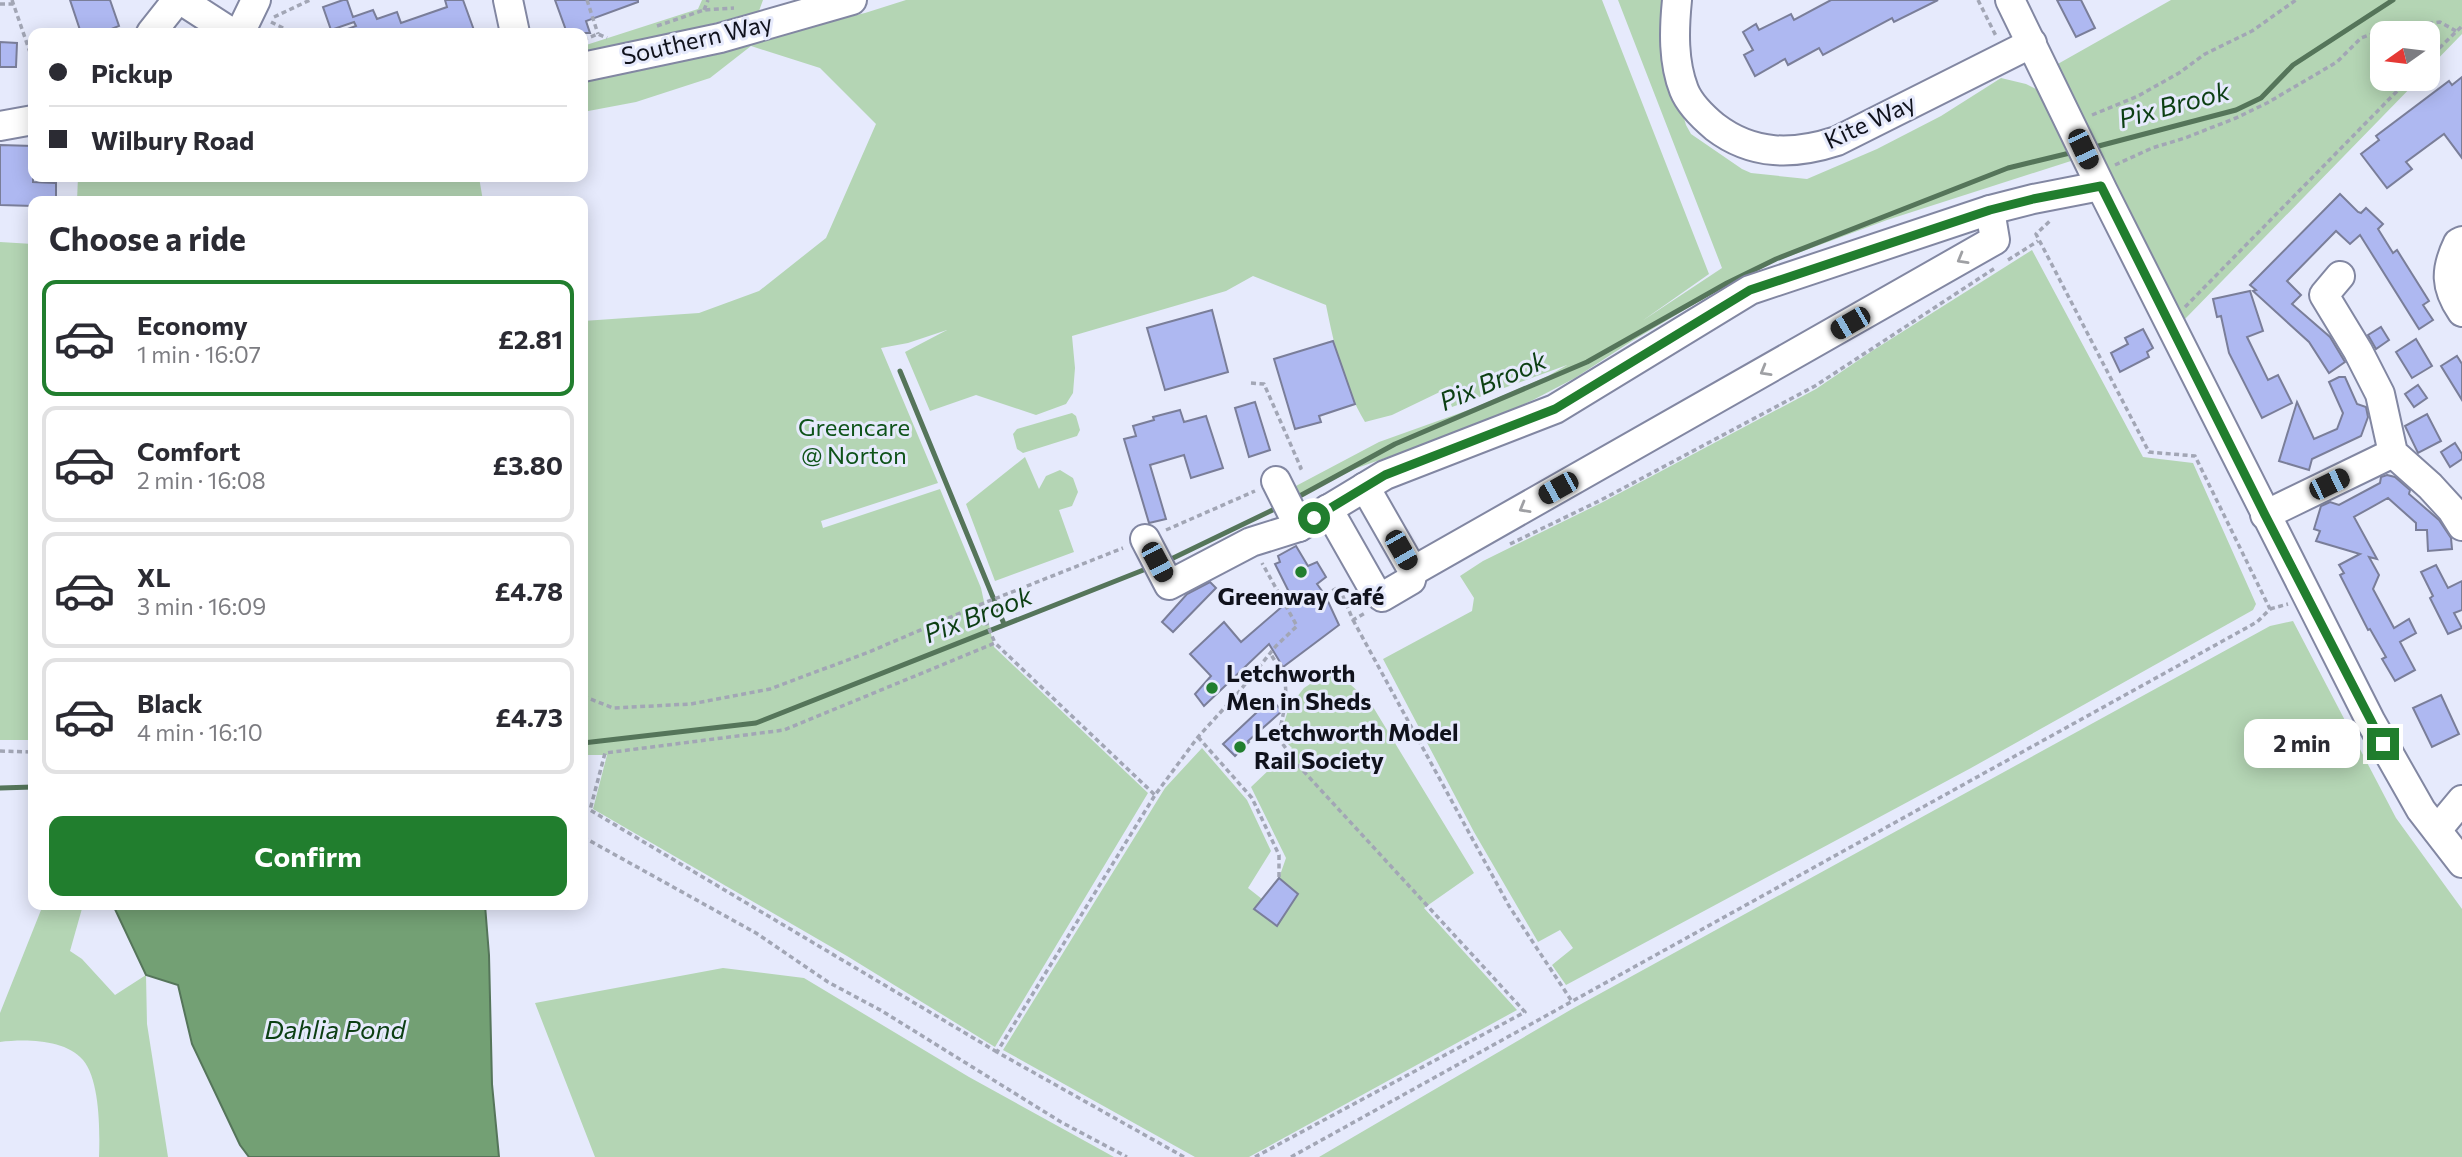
<!DOCTYPE html>
<meta charset="utf-8">
<style>
:root{--surface:#fff;--page:#f7f7f7;--text:#2b2b33;--muted:#7c7c81;--line:#e1e1e2;--accent:#217e2e}
body{margin:0;font-family:Commissioner,sans-serif;background:var(--page);color:var(--text);height:100vh;display:flex;flex-direction:column;font-size:26px;white-space:nowrap}
*{box-sizing:border-box;margin:0}
p{font-size:23px;color:var(--muted)}
.icon{flex:none;width:38px;height:38px;fill:none;stroke:currentColor;stroke-width:2;stroke-linecap:round;stroke-linejoin:round}
.map{position:relative;flex:1;overflow:hidden}
.panel{position:absolute;left:28px;top:196px;width:560px;height:714px;display:flex;flex-direction:column;background:var(--surface);border-radius:14px;box-shadow:0 4px 18px #0003}
.panel>*{flex:none}
.hud{position:absolute;left:28px;top:28px;width:560px;height:154px;border-radius:14px;box-shadow:0 4px 18px #0003;display:grid;align-content:center;height:154px;padding:0 21px;background:var(--surface)}
.needle{width:46px;rotate:256deg}
.tools{position:absolute;left:2370px;top:21px;display:grid;gap:14px}
.tools a{display:grid;place-items:center;width:70px;height:70px;border-radius:14px;background:var(--surface);box-shadow:0 4px 18px #0003;font-size:35px}
.end{position:absolute;width:32px;height:32px;margin:-16px;border:9px solid #217e2e;background:#fff;box-shadow:0 0 0 4px #fff}
.from{border-radius:50%}
.bubble{position:absolute;height:49px;border-radius:14px;background:var(--surface);box-shadow:0 4px 18px #0003;font-size:23px;font-weight:700;line-height:49px;text-align:center}
.car{position:absolute;width:21px;height:42px;margin:-21px -10px;border-radius:9px;box-shadow:0 0 5px 2px #0007;background:linear-gradient(#222 24%,#8ab4d8 0 40%,#222 0 76%,#8ab4d8 0 86%,#222 0)}
.hud b{display:flex;align-items:center;gap:24px;height:66px;font-size:26px}
.hud b+b{border-top:2px solid var(--line)}
.hud i{width:18px;height:18px;background:var(--text)}
ul{padding:0;list-style:none}
li{display:flex;align-items:center;gap:21px;height:116px;margin:0 14px 10px;padding:0 7px;border:4px solid var(--line);border-radius:14px}
li div{flex:1}
li b{display:block;font-size:26px}
li em{font-style:normal;font-weight:700}
li.on{border-color:var(--accent)}
li>.icon{width:63px;height:63px;stroke-width:1.5}
h2{padding:0 21px;font-size:32px;line-height:84px}
.action{display:flex;gap:14px;margin-top:auto;padding:14px 21px}
.action a{flex:1;height:80px;border-radius:14px;background:var(--accent);color:#fff;font-size:28px;font-weight:700;line-height:80px;text-align:center}
.map>svg:first-child{display:block}
.green{fill:#b4d5b4}
.water{fill:#73a074;stroke:#55755a;stroke-width:2}
.lines{fill:none;stroke-linecap:round;stroke-linejoin:round}
.stream{stroke:#55755a;stroke-width:5}
.building{fill:#aeb8f1;stroke:#7a7e99;stroke-width:2}
.minor-casing{stroke:#8287a2;stroke-width:32}
.path{stroke:#a2a6b5;stroke-width:3.5;stroke-dasharray:5 3.5;stroke-linecap:butt}
.minor{stroke:#fff;stroke-width:28}
.oneway{stroke:#9fa0a4}
.route{stroke:#217e2e;stroke-width:9}
.poi-dot{fill:#217e2e;stroke:#e6eafc;stroke-width:2.5}
.labels{text-anchor:middle;stroke-width:6;stroke-linejoin:round;paint-order:stroke}
.street-label{font-size:24px;fill:#10121c;stroke:#e6eafc}
.park-label{font-size:24px;fill:#0e5319;stroke:#e6eafc}
.poi-label{font-size:24px;font-weight:bold;fill:#10121c;stroke:#e6eafc;text-anchor:start}
.water-label{font-size:26px;font-style:italic;fill:#0c3f13;stroke:#e6eafc}
</style>
<div class="map">
<svg width="2462" height="1157" viewBox="0 0 2462 1157">
<rect width="100%" height="100%" fill="#e6eafc"/>
<g class="green">
<path d="M702 0H763L759 11 614 50 583 56V46L698 9Z"/>
<path d="M906 0H1602L1709 274 1642 321 1722 268 1618 0H1663L1660 34 1686 125 1691 134 1742 169 1751 173 1807 179 1877 149 1941 116 2001 78 2026 84 2040 91 2074 160 1887 220 1771 263 1713 293 1632 341 1575 378 1533 400 1476 426 1357 468 1300 496 1294 487 1379 442 1474 408 1548 376 1567 365 1452 407 1446 389 1392 415 1365 422C1344 387 1334 345 1326 305L1253 276 1226 291 1072 336 1075 368 1073 393 1066 404 1036 415 976 395 930 411 905 352 947 330 908 343 881 348 938 483 821 521 823 528 940 489 981 588 994 647 1148 793 995 1047 847 956 593 809 607 755H583V321L699 313 759 291 826 238 876 124 820 68 751 46 710 78 636 102 583 112V81L865 13Z"/>
<path d="M2171 0H2462V34L2427 70V33H2382V79H2419L2184 320 2173 311 2056 65Z"/>
<path d="M78 177H479L483 201H77Z"/>
<path d="M0 242 33 244V740H0Z"/>
<path d="M2032 250 2143 457 2193 463 2256 604 2253 610 1971 768 1566 985 1552 965 1573 948 1560 930 1538 942 1474 832 1383 659 1472 611 1474 598 1460 576 1483 561 1603 502 1816 389 1872 351Z"/>
<path d="M1072 413 1076 416 1080 430 1077 436 1023 453 1017 449 1013 434 1017 429Z"/>
<path d="M1025 457 1039 489 1046 476 1060 470 1073 478 1078 492 1072 506 1059 510 1074 552 995 581 966 504Z"/>
<path d="M2293 621 2396 818 2462 909V1157H1319L1572 1009 2270 626Z"/>
<path d="M1333 669 1370 702 1474 873 1424 908 1517 1010 1249 1157H1195L1003 1050 1165 788 1202 748 1247 800 1271 851 1248 888 1262 899 1255 909 1277 925 1298 894 1279 878 1286 858 1251 787 1292 748 1280 736 1289 707 1304 688Z"/>
<path d="M43 905H83L70 951 82 959 115 995 146 975 147 1024 168 1157H99C100 1132 100 1080 83 1060 65 1039 25 1039 0 1042V1013Z"/>
<path d="M723 968 804 978 969 1077 1114 1157H595L535 1003Z"/>
</g>
<path class="water" d="M113 905H485L489 955 492 1084 499 1157H249L240 1145 192 1044 178 985 146 975Z"/>
<g class="lines">
<g class="stream">
<path d="M2091 148 2236 110 2261 98 2293 65 2393 0"/>
<path d="M900 371 1004 624"/>
<path d="M1296 498 1395 444 1587 362 1727 283 1776 259 2008 168 2074 152"/>
<path d="M1167 561 1281 506"/>
<path d="M583 743 756 723 1151 567"/>
<path d="M0 788 33 787"/>
</g>
</g>
<g class="building">
<path d="M70 0H110L119 26 111 29 112 33H81Z"/>
<path d="M343 0H347L353 17 373 10 377 19 397 12 401 23 447 7 445 0H463L475 33H342V31L356 26 354 22 331 30 323 7Z"/>
<path d="M555 0H638V2L586 21 590 33H567Z"/>
<path d="M1831 0H1938L1894 22 1892 18 1823 55 1819 48 1788 65 1785 59 1755 76 1744 55 1753 50 1743 32 1756 24 1759 30 1791 14 1794 20Z"/>
<path d="M2057 0H2081L2095 28 2076 37Z"/>
<path d="M0 42 17 43 16 67H0Z"/>
<path d="M2462 77V158L2444 134 2406 162 2412 169 2387 188 2361 154 2379 140 2376 136 2449 81 2452 85Z"/>
<path d="M0 145 33 146V182L56 183V201H33V206L0 205Z"/>
<path d="M2340 194 2358 212 2361 213 2366 208 2383 224 2378 229 2393 253 2397 250 2429 301 2423 305 2433 320 2419 329 2360 235 2350 244 2336 231 2287 281 2301 295 2292 304 2330 337 2345 362 2329 373 2309 342 2253 291 2256 290 2250 285Z"/>
<path d="M2250 291 2263 331 2247 337 2268 380 2278 375 2292 403 2262 418 2229 353 2221 316 2217 317 2213 299Z"/>
<path d="M1212 310 1228 372 1165 390 1147 328Z"/>
<path d="M2381 327 2389 340 2376 349 2368 335Z"/>
<path d="M2143 329 2153 348 2147 352 2149 357 2120 372 2111 353 2128 344 2125 338Z"/>
<path d="M2416 339 2432 366 2412 378 2396 352Z"/>
<path d="M1333 341 1355 404 1319 416 1321 422 1295 429 1274 359Z"/>
<path d="M2457 356 2462 364V400L2441 366Z"/>
<path d="M2339 377H2345L2357 404 2366 407 2368 417 2361 436 2312 459 2309 470 2279 461 2297 402 2314 439 2337 429 2343 413 2329 382Z"/>
<path d="M2418 385 2427 398 2414 407 2405 394Z"/>
<path d="M1255 402 1270 450 1249 457 1235 408Z"/>
<path d="M1180 410 1184 422 1206 416 1223 468 1191 478 1184 455 1150 465 1166 519 1149 523 1124 439 1136 436 1133 426 1154 420 1153 417Z"/>
<path d="M2427 414 2441 441 2418 453 2405 426Z"/>
<path d="M2455 443 2462 454V459L2450 467 2441 452Z"/>
<path d="M2387 475 2395 477 2410 490 2409 494 2439 520 2451 538 2452 549 2428 551 2427 530H2416V523L2388 498 2354 517 2377 559 2369 557 2379 575 2373 589 2394 628 2409 619 2416 633 2400 642 2415 670 2395 681 2382 659 2386 657 2370 629 2368 630 2340 575 2344 573 2339 565 2360 554 2316 541 2320 531 2314 529 2321 506 2330 502 2339 505 2380 483 2381 477Z"/>
<path d="M1296 546 1308 566 1317 562 1326 577 1317 584 1325 595 1339 625 1283 667 1269 644 1204 706 1195 694 1211 676 1190 654 1224 622 1241 642 1292 598 1275 564 1280 562 1278 556Z"/>
<path d="M2436 565 2448 588 2462 581V610L2454 613 2462 628 2448 634 2430 598 2433 596 2421 572Z"/>
<path d="M1210 582 1216 588 1173 632 1162 622 1187 594Z"/>
<path d="M2441 695 2459 734 2432 747 2413 708Z"/>
<path d="M1271 699 1282 711 1248 741 1249 742 1235 756 1223 744Z"/>
<path d="M1279 878 1298 894 1277 926 1254 909Z"/>
</g>
<g class="lines">
<g class="minor-casing">
<g id="minor">
<path d="M181 0 232 33"/>
<path d="M508 0 515 33"/>
<path d="M1677 0C1674 30 1673 62 1684 90 1690 105 1703 117 1715 127 1753 156 1794 155 1837 141L2032 43"/>
<path d="M2010 0 2103 191 2371 722 2421 810 2462 863"/>
<path d="M151 33 177 0"/>
<path d="M240 33 256 0"/>
<path d="M583 67 720 38 852 0"/>
<path d="M0 126 33 120"/>
<path d="M2462 241 2458 243C2445 270 2445 287 2462 312"/>
<path d="M2340 276 2324 295 2358 351 2380 394 2393 453 2430 486 2452 510 2462 526"/>
<path d="M1276 481 1299 527"/>
<path d="M1328 509 1374 590 1382 597 1411 580 1413 571 1365 487"/>
<path d="M2265 515 2393 453"/>
<path d="M1145 539 1169 585 1251 542 1299 527 1385 475 1555 409 1750 290 1990 210 2033 199 2100 186"/>
<path d="M1413 571 1995 240 1990 210"/>
<path d="M2437 830 2462 800"/>
</g>
</g>
<g class="path">
<path d="M12 0 33 61"/>
<path d="M587 0 598 34"/>
<path d="M1978 0 1996 36"/>
<path d="M0 4H14"/>
<path d="M704 10 708 0"/>
<path d="M274 17 310 0"/>
<path d="M271 22 293 33"/>
<path d="M657 26 704 10 734 8"/>
<path d="M583 40 598 34 607 38"/>
<path d="M2427 60 2462 26"/>
<path d="M2092 115 2138 96 2179 73 2205 54 2252 31 2296 0"/>
<path d="M2115 165 2152 148 2185 138 2236 118 2267 103 2337 62 2361 38 2386 29 2440 22 2456 31"/>
<path d="M2008 260 2038 241"/>
<path d="M2185 307 2409 79"/>
<path d="M1251 383 1264 384 1301 468 1297 470"/>
<path d="M1166 530 1255 491"/>
<path d="M1510 544 1601 500 1815 386 1995 268"/>
<path d="M1325 595 1339 587 1353 620 1365 613"/>
<path d="M979 605 995 643"/>
<path d="M2270 609 2288 604"/>
<path d="M1353 620 1509 906 1571 1000"/>
<path d="M583 696 613 708 691 704 770 689 869 652 979 605 1123 548"/>
<path d="M1198 737 1252 798 1279 855V878"/>
<path d="M0 751 33 752"/>
<path d="M583 837 756 933 828 982 882 1011 1061 1122 1127 1157"/>
<path d="M997 1052 590 810 605 753 784 730 995 643 1155 795"/>
<path d="M1184 1157 997 1052 1155 795 1198 737 1238 693 1276 646 1297 626 1262 563"/>
<path d="M1255 1157 1525 1012 1296 763 1278 737C1282 720 1289 695 1284 679 1281 670 1275 661 1270 653"/>
<path d="M1291 1157 2257 622 2270 609 2195 456 2149 452 2036 234 2051 220"/>
</g>
<use href="#minor" class="minor"/>
</g>
<defs><path id="oneway-chevron" d="M-2-3.5L2.5 0L-2 3.5" fill="none" stroke-width="1.6" stroke-linecap="round" stroke-linejoin="round" transform="scale(1.75)"/></defs>
<g class="oneway">
<use href="#oneway-chevron" transform="translate(1962 259) rotate(150)"/>
<use href="#oneway-chevron" transform="translate(1765 371) rotate(150)"/>
<use href="#oneway-chevron" transform="translate(1524 508) rotate(150)"/>
</g>
<g class="lines">
<path class="route" d="M1314 518 1385 475 1555 409 1750 290 1990 210 2033 199 2101 186 2265 515 2383 744"/>
</g>
<g class="poi-dot">
<circle cx="1301" cy="572" r="7"/>
<circle cx="1212" cy="688" r="7"/>
<circle cx="1240" cy="747" r="7"/>
</g>
<g class="labels">
<g class="street-label">
<text transform="translate(697 40) rotate(-13)" y="8">Southern Way</text>
<text transform="translate(1870 122) rotate(-25)" y="8">Kite Way</text>
</g>
<g class="park-label">
<text x="854" y="436">Greencare<tspan x="854" dy="28">@ Norton</tspan></text>
</g>
<g class="poi-label">
<text x="1301" y="605" text-anchor="middle">Greenway Café</text>
<text x="1226" y="682">Letchworth<tspan x="1226" dy="28">Men in Sheds</tspan></text>
<text x="1254" y="741">Letchworth Model<tspan x="1254" dy="28">Rail Society</tspan></text>
</g>
<g class="water-label">
<text transform="translate(2174 105) rotate(-15)" y="9">Pix Brook</text>
<text transform="translate(1493 381) rotate(-23)" y="9">Pix Brook</text>
<text transform="translate(978 615) rotate(-21)" y="9">Pix Brook</text>
<text x="335" y="1039">Dahlia Pond</text>
</g>
</g>
</svg>
<div class="tools">
<a><svg class="needle" viewBox="-14 -14 28 28"><path d="M0-13l5 13h-10z" fill="#e53935"/><path d="M0 13l5-13h-10z" fill="#7c7c81"/></svg></a>
</div>
<i class="end from" style="left:1314px;top:518px"></i>
<i class="end" style="left:2383px;top:744px"></i>
<div class="bubble" style="left:2244px;top:719px;width:116px">2 min</div>
<i class="car" style="left:2083px;top:149px;rotate:155deg"></i>
<i class="car" style="left:1850px;top:323px;rotate:240deg"></i>
<i class="car" style="left:2329px;top:484px;rotate:64deg"></i>
<i class="car" style="left:1558px;top:488px;rotate:241deg"></i>
<i class="car" style="left:1401px;top:550px;rotate:150deg"></i>
<i class="car" style="left:1157px;top:562px;rotate:152deg"></i>
<div class="hud">
<b><i class="from"></i>Pickup</b>
<b><i></i>Wilbury Road</b>
</div>
<section class="panel">
<h2>Choose a ride</h2>
<ul>
<li class="on"><svg class="icon" aria-label="car" viewBox="0 0 24 24"><path d="M5 17H2v-5l4-1 3-4h7l3 4 3 1v5h-3M9 17h6M6 11h13"/><circle cx="7" cy="17" r="2"/><circle cx="17" cy="17" r="2"/></svg><div><b>Economy</b><p>1 min · 16:07</p></div><em>£2.81</em></li>
<li><svg class="icon" aria-label="car" viewBox="0 0 24 24"><path d="M5 17H2v-5l4-1 3-4h7l3 4 3 1v5h-3M9 17h6M6 11h13"/><circle cx="7" cy="17" r="2"/><circle cx="17" cy="17" r="2"/></svg><div><b>Comfort</b><p>2 min · 16:08</p></div><em>£3.80</em></li>
<li><svg class="icon" aria-label="car" viewBox="0 0 24 24"><path d="M5 17H2v-5l4-1 3-4h7l3 4 3 1v5h-3M9 17h6M6 11h13"/><circle cx="7" cy="17" r="2"/><circle cx="17" cy="17" r="2"/></svg><div><b>XL</b><p>3 min · 16:09</p></div><em>£4.78</em></li>
<li><svg class="icon" aria-label="car" viewBox="0 0 24 24"><path d="M5 17H2v-5l4-1 3-4h7l3 4 3 1v5h-3M9 17h6M6 11h13"/><circle cx="7" cy="17" r="2"/><circle cx="17" cy="17" r="2"/></svg><div><b>Black</b><p>4 min · 16:10</p></div><em>£4.73</em></li>
</ul>
<div class="action"><a>Confirm</a></div>
</section>
</div>
